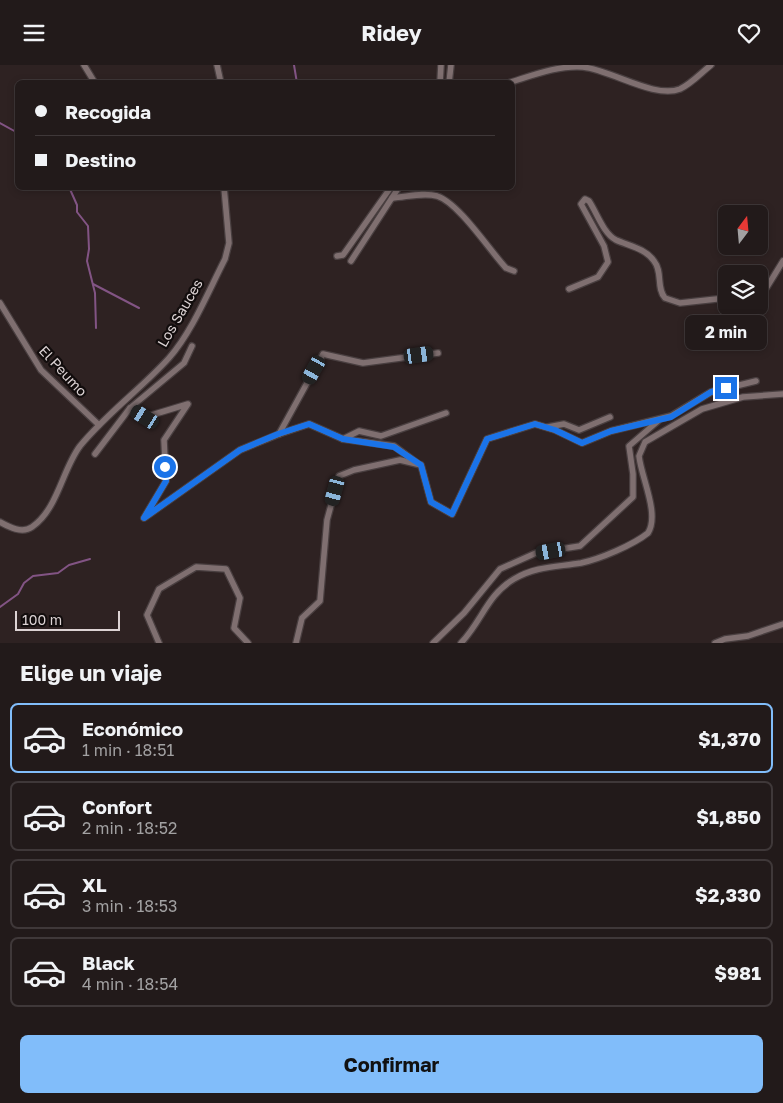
<!DOCTYPE html>
<html lang="es">
<meta charset="utf-8">
<style>
:root{--surface:#221a1a;--page:#2a2323;--text:#f1f3f6;--muted:#a2a1a2;--line:#3f3839;--accent:#81bdfa}
body{margin:0;font-family:"Golos Text",sans-serif;background:var(--page);color:var(--text);height:100vh;display:flex;flex-direction:column;font-size:19px;white-space:nowrap}
*{box-sizing:border-box;margin:0}
p{font-size:16px;color:var(--muted)}
.icon{flex:none;width:28px;height:28px;fill:none;stroke:currentColor;stroke-width:2;stroke-linecap:round;stroke-linejoin:round}
.map{position:relative;height:578px;overflow:hidden}
.details{display:flex;flex-direction:column;background:var(--surface);flex:1}
.details>*{flex:none}
.banner{position:absolute;left:15px;top:15px;width:500px;height:110px;border-radius:8px;box-shadow:0 2px 8px #0003,0 0 0 1px var(--line);display:grid;align-content:center;height:110px;padding:0 20px;background:var(--surface)}
.needle{width:32px;rotate:16deg}
.controls{position:absolute;left:718px;top:140px;display:grid;gap:10px}
.controls a{display:grid;place-items:center;width:50px;height:50px;border-radius:8px;background:var(--surface);box-shadow:0 2px 8px #0003,0 0 0 1px var(--line);font-size:25px}
.scale{position:absolute;left:15px;bottom:12px;width:105px;box-sizing:border-box;padding-left:5px;border:2px solid #dcd3d4;border-top:0;font-size:14px;line-height:18px;white-space:nowrap;color:#dcd3d4;-webkit-text-stroke:4px #120d0d;paint-order:stroke}
.end{position:absolute;width:22px;height:22px;margin:-11px;border:6px solid #1a73e8;background:#fff;box-shadow:0 0 0 2px #fff}
.from{border-radius:50%}
.bubble{position:absolute;height:35px;border-radius:8px;background:var(--surface);box-shadow:0 2px 8px #0003,0 0 0 1px var(--line);font-size:16px;font-weight:700;line-height:35px;text-align:center}
.car{position:absolute;width:15px;height:30px;margin:-15px -8px;border-radius:6px;box-shadow:0 0 4px 1px #0007;background:linear-gradient(#222 24%,#8ab4d8 0 40%,#222 0 76%,#8ab4d8 0 86%,#222 0)}
.banner b{display:flex;align-items:center;gap:18px;height:48px;font-size:19px}
.banner b+b{border-top:1px solid var(--line)}
.banner i{width:12px;height:12px;background:var(--text)}
ul{padding:0;list-style:none}
li{display:flex;align-items:center;gap:15px;height:70px;margin:0 10px 8px;padding:0 10px;border:2px solid var(--line);border-radius:8px}
li div{flex:1}
li b{display:block;font-size:19px}
li em{font-style:normal;font-weight:700}
li.on{border-color:var(--accent)}
li>.icon{width:45px;height:45px;stroke-width:1.5}
h2{padding:0 20px;font-size:22px;line-height:60px}
.button{display:flex;gap:10px;margin-top:auto;padding:10px 20px}
.button a{flex:1;height:58px;border-radius:8px;background:var(--accent);color:#111;font-size:20px;font-weight:700;line-height:58px;text-align:center}
header{display:flex;justify-content:space-between;align-items:center;height:65px;padding:0 20px;background:var(--surface);font-size:22px;font-weight:700}
.map>svg:first-child{display:block}
.lines{fill:none;stroke-linecap:round;stroke-linejoin:round}
.stream{stroke:#825484;stroke-width:2}
.minor-casing{stroke:#493f40;stroke-width:8}
.minor{stroke:#7f6f70;stroke-width:5.5}
.route{stroke:#1a73e8;stroke-width:6}
.labels{text-anchor:middle;stroke-width:4.5;stroke-linejoin:round;paint-order:stroke}
.street-label{font-size:14px;fill:#dcd3d4;stroke:#120d0d}
</style>
<header><svg class="icon" aria-label="menu" viewBox="0 0 24 24"><path d="M4 6h16M4 12h16M4 18h16"/></svg>Ridey<svg class="icon" aria-label="heart" viewBox="0 0 24 24"><path d="M12 20l-8-8c-3-5 5-10 8-4 3-6 11-1 8 4z"/></svg></header>
<div class="map">
<svg width="783" height="578" viewBox="0 0 783 578">
<rect width="100%" height="100%" fill="#2e2222"/>
<g class="lines">
<g class="stream">
<path d="M294 0 297 18"/>
<path d="M0 58 18 68"/>
<path d="M69 122 77 140V147L88 161 89 184 87 196 95 228 96 263"/>
<path d="M93 219 139 243"/>
<path d="M0 542 18 529 24 518 33 511 58 508 69 500 90 494"/>
</g>
<g class="minor-casing">
<g id="minor">
<path d="M84 0 95 18"/>
<path d="M217 0 221 18"/>
<path d="M440 18 441 0"/>
<path d="M449 18 451 0"/>
<path d="M508 18C531 11 558 0 583 2 611 5 655 34 680 24 691 19 701 8 711 0"/>
<path d="M392 133C407 132 423 127 437 131 459 138 490 186 506 203L514 206"/>
<path d="M337 191 343 190 391 122"/>
<path d="M351 196 399 122"/>
<path d="M569 224 598 212 608 197 604 181 581 139 585 134 589 136C597 148 603 168 616 175 629 181 645 183 654 196 663 207 656 223 665 233L680 238 726 233"/>
<path d="M759 227 767 222 783 196"/>
<path d="M0 238 41 305 99 360"/>
<path d="M130 343 145 352 188 339 164 375 166 416 144 453 240 385 279 369 309 359 343 374 394 381 417 398"/>
<path d="M548 362 564 359 579 365 610 352"/>
<path d="M279 369 323 289 363 298 438 288"/>
<path d="M343 374 359 366 381 371 446 348"/>
<path d="M95 389 130 343 184 298 192 281"/>
<path d="M0 457C9 462 22 469 32 462 58 444 62 405 80 381 107 348 141 324 169 293 192 267 209 225 225 194L229 178 224 122"/>
<path d="M159 578 147 550 159 524 196 502 226 504 240 533 234 563 248 578"/>
<path d="M296 578 302 553 320 536 327 455 339 411 354 405 400 395 421 400 431 437 452 449 487 374 535 359 555 365 582 378 611 366 671 351 711 327 756 316"/>
<path d="M433 578 464 548 500 504 536 488 580 481 633 432V409L629 381 658 356"/>
<path d="M461 578C482 556 487 530 514 514 536 501 557 502 581 498 600 494 633 480 648 468 660 449 641 412 639 391L645 377 702 344 743 332 783 329"/>
<path d="M715 578 725 574 748 571 783 559"/>
</g>
</g>
<use href="#minor" class="minor"/>
</g>
<g class="lines">
<path class="route" d="M165 402 166 416 144 453 240 385 278 369 309 359 343 374 394 382 421 400 431 437 452 449 487 374 535 359 555 365 582 378 611 366 671 352 711 327 726 323"/>
</g>
<g class="labels">
<g class="street-label">
<text transform="translate(180 248) rotate(-60)" y="5">Los Sauces</text>
<text transform="translate(63 306) rotate(47)" y="5">El Peumo</text>
</g>
</g>
</svg>
<div class="controls">
<a><svg class="needle" viewBox="-14 -14 28 28"><path d="M0-13l5 13h-10z" fill="#e53935"/><path d="M0 13l5-13h-10z" fill="#a2a1a2"/></svg></a>
<a><svg class="icon" aria-label="layers" viewBox="0 0 24 24"><path d="M12 4l9 5-9 5-9-5zM3 14l9 5 9-5"/></svg></a>
</div>
<div class="scale">100 m</div>
<i class="end from" style="left:165px;top:402px"></i>
<i class="end" style="left:726px;top:323px"></i>
<div class="bubble" style="left:685px;top:250px;width:82px">2 min</div>
<i class="car" style="left:419px;top:290px;rotate:82deg"></i>
<i class="car" style="left:314px;top:305px;rotate:209deg"></i>
<i class="car" style="left:145px;top:352px;rotate:302deg"></i>
<i class="car" style="left:335px;top:426px;rotate:195deg"></i>
<i class="car" style="left:551px;top:486px;rotate:260deg"></i>
<div class="banner">
<b><i class="from"></i>Recogida</b>
<b><i></i>Destino</b>
</div>
</div>
<section class="details">
<h2>Elige un viaje</h2>
<ul>
<li class="on"><svg class="icon" aria-label="car" viewBox="0 0 24 24"><path d="M5 17H2v-5l4-1 3-4h7l3 4 3 1v5h-3M9 17h6M6 11h13"/><circle cx="7" cy="17" r="2"/><circle cx="17" cy="17" r="2"/></svg><div><b>Económico</b><p>1 min · 18:51</p></div><em>$1,370</em></li>
<li><svg class="icon" aria-label="car" viewBox="0 0 24 24"><path d="M5 17H2v-5l4-1 3-4h7l3 4 3 1v5h-3M9 17h6M6 11h13"/><circle cx="7" cy="17" r="2"/><circle cx="17" cy="17" r="2"/></svg><div><b>Confort</b><p>2 min · 18:52</p></div><em>$1,850</em></li>
<li><svg class="icon" aria-label="car" viewBox="0 0 24 24"><path d="M5 17H2v-5l4-1 3-4h7l3 4 3 1v5h-3M9 17h6M6 11h13"/><circle cx="7" cy="17" r="2"/><circle cx="17" cy="17" r="2"/></svg><div><b>XL</b><p>3 min · 18:53</p></div><em>$2,330</em></li>
<li><svg class="icon" aria-label="car" viewBox="0 0 24 24"><path d="M5 17H2v-5l4-1 3-4h7l3 4 3 1v5h-3M9 17h6M6 11h13"/><circle cx="7" cy="17" r="2"/><circle cx="17" cy="17" r="2"/></svg><div><b>Black</b><p>4 min · 18:54</p></div><em>$981</em></li>
</ul>
<div class="button"><a>Confirmar</a></div>
</section>
